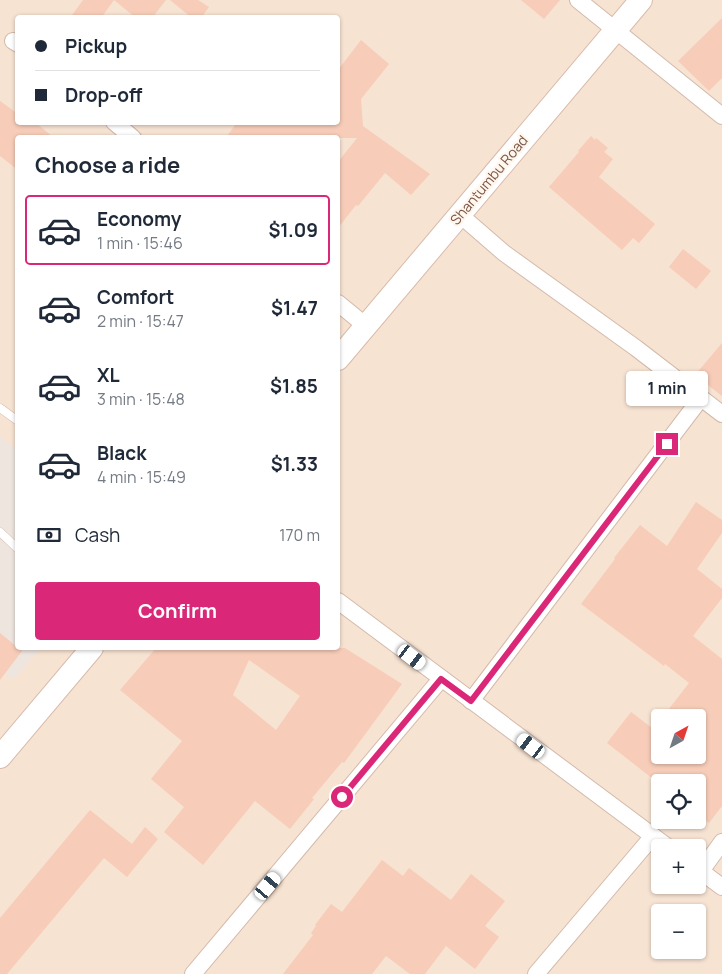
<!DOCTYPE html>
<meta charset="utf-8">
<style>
:root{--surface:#fff;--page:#f6f6f7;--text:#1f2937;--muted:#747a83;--line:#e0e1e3;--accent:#db2777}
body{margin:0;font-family:Manrope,sans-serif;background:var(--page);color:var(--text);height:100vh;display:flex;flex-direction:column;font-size:19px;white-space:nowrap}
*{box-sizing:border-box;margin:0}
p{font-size:16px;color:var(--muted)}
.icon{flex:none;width:28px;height:28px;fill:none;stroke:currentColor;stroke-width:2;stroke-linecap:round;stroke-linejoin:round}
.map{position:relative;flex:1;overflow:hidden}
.sheet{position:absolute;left:15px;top:135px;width:325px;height:515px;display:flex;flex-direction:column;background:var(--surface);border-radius:5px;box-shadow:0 1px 4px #0004}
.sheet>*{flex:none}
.hud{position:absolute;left:15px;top:15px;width:325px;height:110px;border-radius:5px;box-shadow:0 1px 4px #0004;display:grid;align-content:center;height:110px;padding:0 20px;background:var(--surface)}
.needle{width:32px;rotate:40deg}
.buttons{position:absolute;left:651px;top:709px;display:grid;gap:10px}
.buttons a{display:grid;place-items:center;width:55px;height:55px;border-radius:5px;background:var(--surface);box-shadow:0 1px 4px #0004;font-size:25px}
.end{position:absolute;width:22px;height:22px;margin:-11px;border:6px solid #db2777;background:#fff;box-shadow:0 0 0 2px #fff}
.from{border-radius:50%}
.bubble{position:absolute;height:35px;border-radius:5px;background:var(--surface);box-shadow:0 1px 4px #0004;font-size:16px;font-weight:700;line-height:35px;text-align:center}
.car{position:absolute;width:15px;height:30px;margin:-15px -8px;border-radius:6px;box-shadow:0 0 4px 1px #0007;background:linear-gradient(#fff 24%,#345 0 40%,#fff 0 76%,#345 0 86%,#fff 0)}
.hud b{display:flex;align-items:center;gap:18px;height:48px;font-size:19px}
.hud b+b{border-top:1px solid var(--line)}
.hud i{width:12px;height:12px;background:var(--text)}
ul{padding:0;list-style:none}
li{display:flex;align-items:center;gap:15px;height:70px;margin:0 10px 8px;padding:0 10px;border:2px solid transparent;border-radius:5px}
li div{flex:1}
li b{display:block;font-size:19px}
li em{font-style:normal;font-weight:700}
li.selected{border-color:var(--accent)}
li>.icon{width:45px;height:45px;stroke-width:1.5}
h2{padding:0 20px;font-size:22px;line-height:60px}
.pay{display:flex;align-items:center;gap:12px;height:55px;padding:0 20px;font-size:19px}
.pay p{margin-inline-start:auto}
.button{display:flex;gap:10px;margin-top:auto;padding:10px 20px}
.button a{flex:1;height:58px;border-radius:5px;background:var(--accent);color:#fff;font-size:20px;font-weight:700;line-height:58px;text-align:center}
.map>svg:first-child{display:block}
.residential{fill:#f7e3d2;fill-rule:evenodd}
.industrial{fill:#eee5df}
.building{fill:#f7ccb9;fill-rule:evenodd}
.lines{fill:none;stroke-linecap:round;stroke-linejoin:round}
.lane-casing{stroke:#d4baab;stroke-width:9}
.street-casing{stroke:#d4baab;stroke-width:18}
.secondary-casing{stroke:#dabbab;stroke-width:24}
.lane{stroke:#fff;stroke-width:8}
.street{stroke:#fff;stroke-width:16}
.secondary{stroke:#fff;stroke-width:22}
.route{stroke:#db2777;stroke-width:6}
.labels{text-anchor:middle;stroke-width:4.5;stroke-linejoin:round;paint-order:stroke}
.street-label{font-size:14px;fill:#7a5546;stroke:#fff6ed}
</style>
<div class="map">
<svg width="722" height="974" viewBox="0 0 722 974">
<rect width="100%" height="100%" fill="#fff2e4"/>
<path class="residential" d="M0 0H722V974H0ZM18 18H338V122H18ZM18 138H338V648H18ZM660 718H698V755H660ZM660 782H698V820H660ZM660 848H698V885H660ZM660 912H698V950H660Z"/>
<path class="industrial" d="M0 436 17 450 18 648H41L13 680 0 669Z"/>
<g class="building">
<path d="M83 0H166L152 18H136L114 0 101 18H70Z"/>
<path d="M170 0H198L209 7 201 18H192Z"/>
<path d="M521 0H560L544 19Z"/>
<path d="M722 18V78L709 91 678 61Z"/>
<path d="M361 40 389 64 361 99 363 126 430 174 411 195 385 173 358 206 356 205 338 228V162L357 138H226L237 122H338V70Z"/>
<path d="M0 101 18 114V122H35L54 138H18V170L0 156Z"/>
<path d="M591 136 595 140 596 138 608 148 604 152 613 159 599 177 655 224 639 243 633 238 622 250 549 187 579 152 578 151Z"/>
<path d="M683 249 711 271 696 289 669 267Z"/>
<path d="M722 343V396L695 375Z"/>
<path d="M696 502 722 520V533L697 569 722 589V598L693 636 722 659V806L709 823 698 814V782H657L607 743 631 712 660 734V755H698V718H662L689 683 665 664 664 666 581 604 615 559 614 558 640 525 667 546Z"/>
<path d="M0 633 22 651 0 680Z"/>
<path d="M156 648H345L402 684 344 763 342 762 312 798 314 799 290 829 255 801 203 865 164 832 184 807 151 779 182 741 120 690ZM249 660 300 696 276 730 233 695Z"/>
<path d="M90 810 132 844 145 827 158 839 127 877 104 858 7 974H0V918Z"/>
<path d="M382 860 403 876 409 868 451 900 471 874 505 901 485 926 499 937 475 969 446 946 425 974H410L386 956 372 974H283L313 935 311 933 316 926 315 925 331 904 342 912Z"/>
</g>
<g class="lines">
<g class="lane-casing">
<g id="lane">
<path d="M0 408 18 421"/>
<path d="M0 532 18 549"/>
</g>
</g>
<g class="street-casing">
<g id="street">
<path d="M578 0 722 116"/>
<path d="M13 41 18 44"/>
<path d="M114 122 133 138"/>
<path d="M459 214 504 253 636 348 722 414"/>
<path d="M338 303 366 326"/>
<path d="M338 601 669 848"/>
<path d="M471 701 701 398"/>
<path d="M698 869 722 887"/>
<path d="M701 871 722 842"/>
<path d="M193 974 441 679"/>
<path d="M536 974 653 836"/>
</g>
</g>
<g class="secondary-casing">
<g id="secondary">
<path d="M338 359 641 0"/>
<path d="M0 757 92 648"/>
</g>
</g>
<use href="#lane" class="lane"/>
<use href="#street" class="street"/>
<use href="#secondary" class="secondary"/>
</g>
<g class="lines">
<path class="route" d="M342 797 441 679 471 701 667 444"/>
</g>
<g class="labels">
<g class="street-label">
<text transform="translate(489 180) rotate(-50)" y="5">Shantumbu Road</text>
</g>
</g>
</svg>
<div class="buttons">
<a><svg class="needle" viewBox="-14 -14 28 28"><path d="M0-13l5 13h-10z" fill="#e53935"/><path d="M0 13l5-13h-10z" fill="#747a83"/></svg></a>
<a><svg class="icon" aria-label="locate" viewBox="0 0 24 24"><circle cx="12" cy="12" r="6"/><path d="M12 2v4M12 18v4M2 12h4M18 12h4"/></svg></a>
<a>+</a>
<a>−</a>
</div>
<i class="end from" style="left:342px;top:797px"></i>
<i class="end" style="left:667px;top:444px"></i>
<div class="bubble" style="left:626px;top:371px;width:82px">1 min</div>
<i class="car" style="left:412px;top:657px;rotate:127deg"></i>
<i class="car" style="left:531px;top:746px;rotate:307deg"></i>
<i class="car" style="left:268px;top:886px;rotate:40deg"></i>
<div class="hud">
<b><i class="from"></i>Pickup</b>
<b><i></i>Drop-off</b>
</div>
<section class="sheet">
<h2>Choose a ride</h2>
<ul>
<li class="selected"><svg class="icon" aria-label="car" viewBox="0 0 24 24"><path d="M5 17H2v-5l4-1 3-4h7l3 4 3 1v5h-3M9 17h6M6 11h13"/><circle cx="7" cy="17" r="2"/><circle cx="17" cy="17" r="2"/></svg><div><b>Economy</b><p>1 min · 15:46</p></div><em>$1.09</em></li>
<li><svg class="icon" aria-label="car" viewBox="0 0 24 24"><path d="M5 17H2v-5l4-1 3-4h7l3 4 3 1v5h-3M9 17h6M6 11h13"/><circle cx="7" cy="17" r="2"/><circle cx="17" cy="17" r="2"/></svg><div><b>Comfort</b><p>2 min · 15:47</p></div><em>$1.47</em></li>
<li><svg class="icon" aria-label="car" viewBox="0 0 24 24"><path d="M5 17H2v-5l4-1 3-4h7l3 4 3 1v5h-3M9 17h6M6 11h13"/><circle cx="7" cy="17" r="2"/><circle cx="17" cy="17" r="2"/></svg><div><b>XL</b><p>3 min · 15:48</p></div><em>$1.85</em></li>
<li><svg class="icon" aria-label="car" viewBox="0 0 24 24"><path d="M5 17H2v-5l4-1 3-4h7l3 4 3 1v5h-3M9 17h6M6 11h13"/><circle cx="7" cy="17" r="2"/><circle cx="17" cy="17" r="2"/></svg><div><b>Black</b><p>4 min · 15:49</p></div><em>$1.33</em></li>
</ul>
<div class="pay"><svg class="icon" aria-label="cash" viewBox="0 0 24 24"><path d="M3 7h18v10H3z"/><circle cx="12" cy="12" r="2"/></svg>Cash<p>170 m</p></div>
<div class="button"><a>Confirm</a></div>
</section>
</div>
